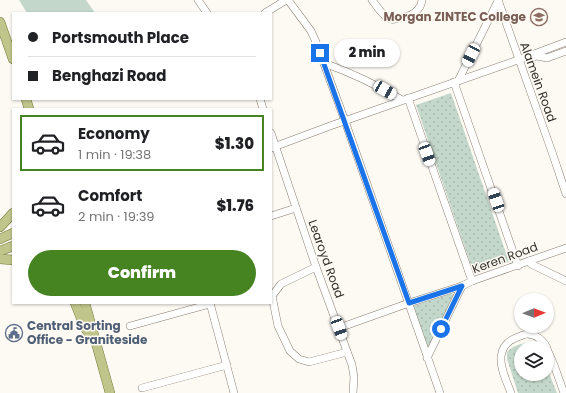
<!DOCTYPE html>
<meta charset="utf-8">
<style>
:root{--surface:#fff;--page:#f6f6f6;--text:#202124;--muted:#757577;--line:#e0e0e0;--accent:#468422}
body{margin:0;font-family:Poppins,sans-serif;background:var(--page);color:var(--text);height:100vh;display:flex;flex-direction:column;font-size:15px;white-space:nowrap}
*{box-sizing:border-box;margin:0}
p{font-size:13px;color:var(--muted)}
.icon{flex:none;width:22px;height:22px;fill:none;stroke:currentColor;stroke-width:2;stroke-linecap:round;stroke-linejoin:round}
.map{position:relative;flex:1;overflow:hidden}
.side{position:absolute;left:12px;top:108px;width:260px;height:196px;display:flex;flex-direction:column;background:var(--surface);border-radius:0px;box-shadow:0 1px 3px #0004}
.side>*{flex:none}
.banner{position:absolute;left:12px;top:12px;width:260px;height:88px;border-radius:0px;box-shadow:0 1px 3px #0004;display:grid;align-content:center;height:88px;padding:0 16px;background:var(--surface)}
.needle{width:26px;rotate:89deg}
.fabs{position:absolute;left:514px;top:293px;display:grid;gap:8px}
.fabs a{display:grid;place-items:center;width:40px;height:40px;border-radius:50%;background:var(--surface);box-shadow:0 1px 3px #0004;font-size:20px}
.end{position:absolute;width:18px;height:18px;margin:-9px;border:5px solid #1a73e8;background:#fff;box-shadow:0 0 0 2px #fff}
.from{border-radius:50%}
.bubble{position:absolute;height:28px;border-radius:14px;background:var(--surface);box-shadow:0 1px 3px #0004;font-size:13px;font-weight:800;line-height:28px;text-align:center}
.car{position:absolute;width:12px;height:24px;margin:-12px -6px;border-radius:5px;box-shadow:0 0 3px 1px #0007;background:linear-gradient(#fff 24%,#345 0 40%,#fff 0 76%,#345 0 86%,#fff 0)}
.banner b{display:flex;align-items:center;gap:14px;height:38px;font-size:15px}
.banner b+b{border-top:1px solid var(--line)}
.banner i{width:10px;height:10px;background:var(--text)}
ul{padding:7px 0 0;list-style:none}
li{display:flex;align-items:center;gap:12px;height:56px;margin:0 8px 6px;padding:0 8px;border:2px solid transparent;border-radius:0px}
li div{flex:1}
li b{display:block;font-size:15px}
li em{font-style:normal;font-weight:800}
li.active{border-color:var(--accent)}
li>.icon{width:36px;height:36px;stroke-width:1.5}
.action{display:flex;gap:8px;margin-top:auto;padding:8px 16px}
.action a{flex:1;height:46px;border-radius:24px;background:var(--accent);color:#fff;font-size:16px;font-weight:800;line-height:46px;text-align:center}
.map>svg:first-child{display:block}
.green{fill:url(#green-dots)}
.pitch{fill:#c3d8ca}
.lines{fill:none;stroke-linecap:round;stroke-linejoin:round}
.minor-casing{stroke:#887e71;stroke-width:8}
.major-casing{stroke:#747937;stroke-width:10}
.minor{stroke:#fff;stroke-width:7}
.major{stroke:#bfc58b;stroke-width:9}
.route{stroke:#1a73e8;stroke-width:5}
.labels{text-anchor:middle;stroke-width:3;stroke-linejoin:round;paint-order:stroke}
.education-label{font-size:12px;font-weight:bold;fill:#785e54;stroke:#fdf9f3;text-anchor:end}
.street-label{font-size:12px;fill:#36322d;stroke:#fdf9f3}
.service-label{font-size:12px;font-weight:bold;fill:#4e5e75;stroke:#fdf9f3;text-anchor:start}
</style>
<div class="map">
<svg width="566" height="393" viewBox="0 0 566 393">
<defs>
<pattern id="green-dots" width="8" height="8" patternUnits="userSpaceOnUse"><rect width="8" height="8" fill="#c3d8ca"/><path d="M2 2h.1M6 6h.1" fill="none" stroke="#a8baae" stroke-width="1.8" stroke-linecap="round"/></pattern>
</defs>
<rect width="100%" height="100%" fill="#fdf9f3"/>
<g class="green">
<path d="M451 93 509 262 474 274 416 105Z"/>
<path d="M450 294H453V298L427 350 413 306Z"/>
<path d="M527 343H534L538 348H521V374H547V368L557 393H518L507 359V352C513 346 519 344 527 343Z"/>
</g>
<path class="pitch" d="M19 0H86L95 13H27Z"/>
<g class="lines">
<g class="minor-casing">
<g id="minor">
<path d="M198 0 207 13"/>
<path d="M288 0 311 31 316 42 345 121 440 393"/>
<path d="M372 0C377 6 382 16 390 19 392 20 396 19 399 18 410 17 421 11 422 0"/>
<path d="M498 0 553 155 566 194"/>
<path d="M265 13 286 0"/>
<path d="M532 57 537 56 547 58 566 51"/>
<path d="M324 63C352 73 377 85 402 100"/>
<path d="M458 81 498 1"/>
<path d="M454 82 518 266"/>
<path d="M408 98 472 281"/>
<path d="M260 99 263 109"/>
<path d="M271 133 316 267 352 365 354 377 353 393"/>
<path d="M271 148 330 126 518 60 566 42"/>
<path d="M271 216 296 208"/>
<path d="M529 261 531 264 566 281"/>
<path d="M316 267 281 284 272 296 278 326 290 351 299 359 309 362 347 352"/>
<path d="M210 303 234 393"/>
<path d="M130 326 210 304"/>
<path d="M339 328 409 303 462 286 472 281 566 248"/>
<path d="M547 349 554 365 564 393"/>
<path d="M427 358 462 286"/>
<path d="M142 388 227 365"/>
<path d="M511 393C507 382 500 369 501 357 502 346 509 340 518 337 521 336 525 334 527 334 536 334 544 341 547 348"/>
</g>
</g>
<g class="major-casing">
<g id="major">
<path d="M0 22 13 59"/>
<path d="M26 99 29 109"/>
<path d="M0 227 13 213"/>
<path d="M0 239 13 233"/>
<path d="M0 251 13 246"/>
<path d="M0 259 13 260"/>
<path d="M75 303 85 328 92 338"/>
<path d="M85 303 110 393"/>
</g>
</g>
<use href="#minor" class="minor"/>
<use href="#major" class="major"/>
</g>
<g class="lines">
<path class="route" d="M320 53 409 303 462 286 441 329"/>
</g>
<defs>
<g id="school-ring" transform="scale(0.9)"><circle r="9.5" fill="#fdf9f3" stroke="#8d6e63" stroke-width="1.5"/><path d="M0-5L7-2L0 1L-7-2ZM-4 1L0 2.5L4 1V4Q0 6-4 4Z" fill="#8d6e63"/></g>
<g id="civic-ring" transform="scale(0.9)"><circle r="9.5" fill="#fdf9f3" stroke="#5c6f8a" stroke-width="1.5"/><path d="M-.6-6.5H3V-4.5H.6V-3L4-1V1h2V6H-6V1h2V-1L-.6-3ZM-1.2 2.5V6h2.4V2.5Z" fill="#5c6f8a"/></g>
</defs>
<g fill-rule="evenodd">
<use href="#school-ring" x="539" y="17"/>
<use href="#civic-ring" x="14" y="333"/>
</g>
<g class="labels">
<g class="education-label">
<text x="526" y="21">Morgan ZINTEC College</text>
</g>
<g class="street-label">
<text transform="translate(538 82) rotate(70)" y="4">Alamein Road</text>
<text transform="translate(505 258) rotate(-20)" y="4">Keren Road</text>
<text transform="translate(326 259) rotate(70)" y="4">Learoyd Road</text>
</g>
<g class="service-label">
<text x="27" y="330">Central Sorting<tspan x="27" dy="14">Office - Graniteside</tspan></text>
</g>
</g>
</svg>
<div class="fabs">
<a><svg class="needle" viewBox="-14 -14 28 28"><path d="M0-13l5 13h-10z" fill="#e53935"/><path d="M0 13l5-13h-10z" fill="#757577"/></svg></a>
<a><svg class="icon" aria-label="layers" viewBox="0 0 24 24"><path d="M12 4l9 5-9 5-9-5zM3 14l9 5 9-5"/></svg></a>
</div>
<i class="end from" style="left:441px;top:329px"></i>
<i class="end" style="left:320px;top:53px"></i>
<div class="bubble" style="left:334px;top:39px;width:66px">2 min</div>
<i class="car" style="left:471px;top:55px;rotate:207deg"></i>
<i class="car" style="left:385px;top:90px;rotate:120deg"></i>
<i class="car" style="left:427px;top:154px;rotate:160deg"></i>
<i class="car" style="left:496px;top:200px;rotate:341deg"></i>
<i class="car" style="left:339px;top:328px;rotate:160deg"></i>
<div class="banner">
<b><i class="from"></i>Portsmouth Place</b>
<b><i></i>Benghazi Road</b>
</div>
<section class="side">
<ul>
<li class="active"><svg class="icon" aria-label="car" viewBox="0 0 24 24"><path d="M5 17H2v-5l4-1 3-4h7l3 4 3 1v5h-3M9 17h6M6 11h13"/><circle cx="7" cy="17" r="2"/><circle cx="17" cy="17" r="2"/></svg><div><b>Economy</b><p>1 min · 19:38</p></div><em>$1.30</em></li>
<li><svg class="icon" aria-label="car" viewBox="0 0 24 24"><path d="M5 17H2v-5l4-1 3-4h7l3 4 3 1v5h-3M9 17h6M6 11h13"/><circle cx="7" cy="17" r="2"/><circle cx="17" cy="17" r="2"/></svg><div><b>Comfort</b><p>2 min · 19:39</p></div><em>$1.76</em></li>
</ul>
<div class="action"><a>Confirm</a></div>
</section>
</div>
